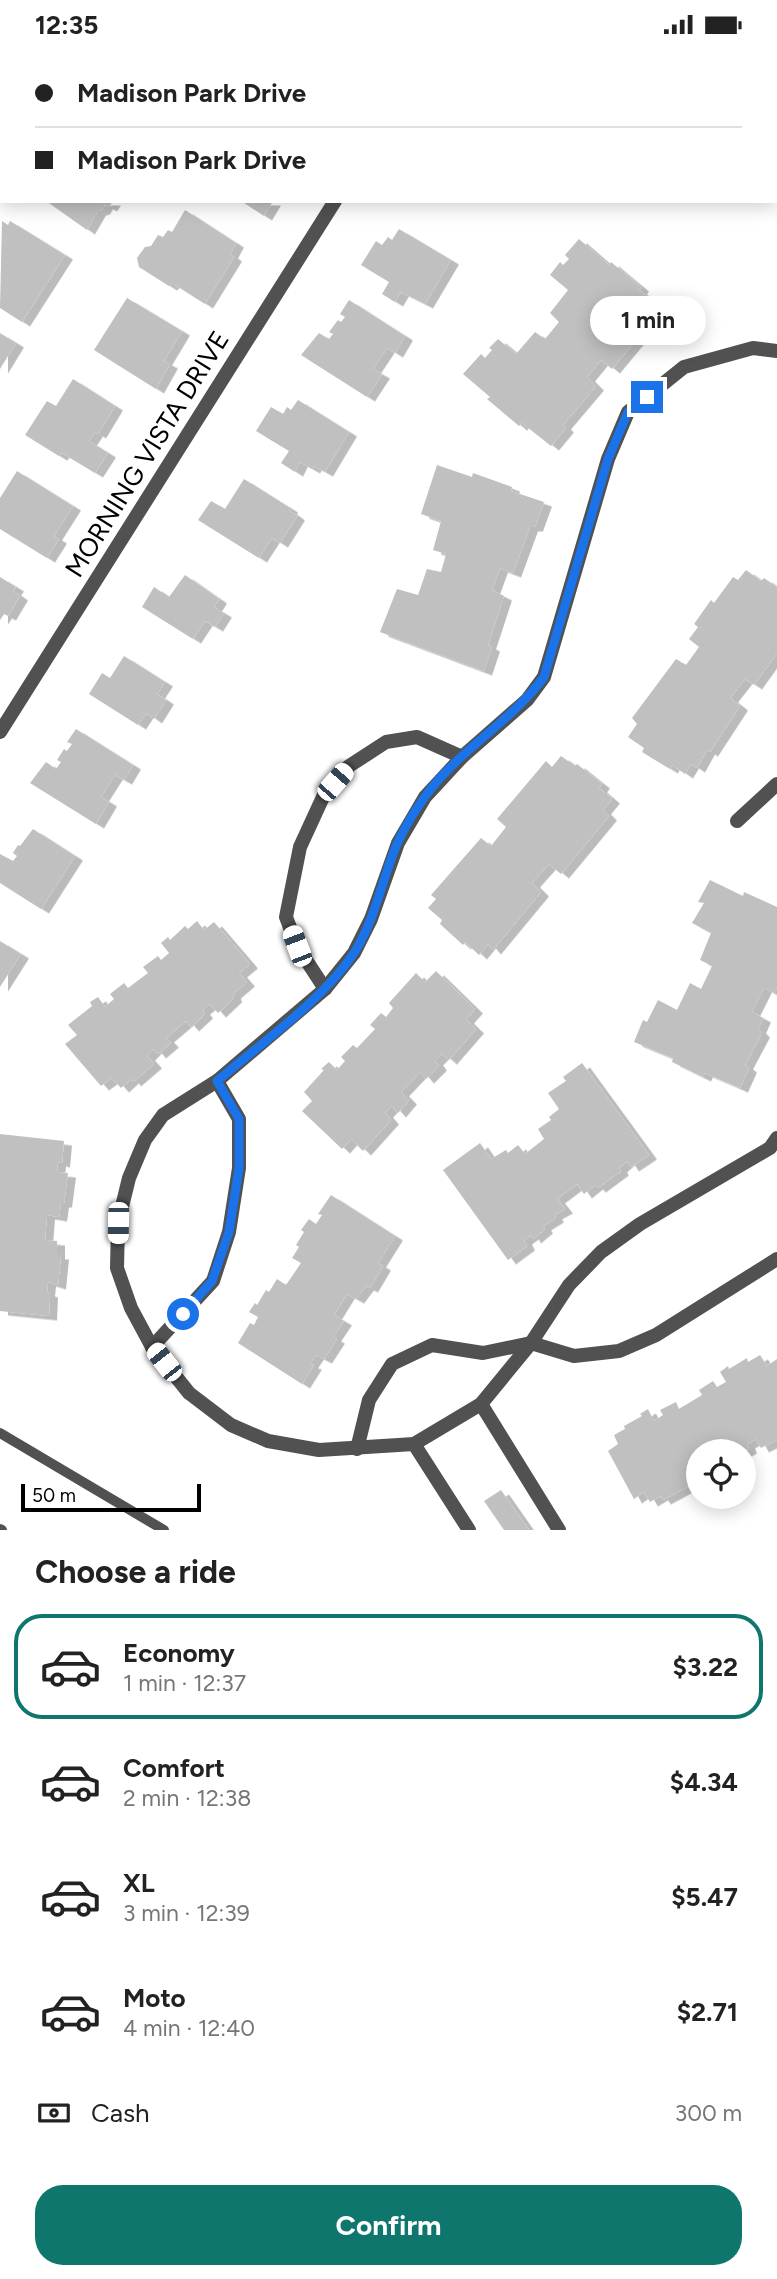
<!DOCTYPE html>
<meta charset="utf-8">
<style>
:root{--surface:#fff;--page:#f2f2f2;--text:#222;--muted:#767676;--line:#e0e0e0;--accent:#0f766e}
body{margin:0;font-family:Figtree,sans-serif;background:var(--page);color:var(--text);height:100vh;display:flex;flex-direction:column;font-size:26px;white-space:nowrap}
*{box-sizing:border-box;margin:0}
p{font-size:23px;color:var(--muted)}
.icon{flex:none;width:38px;height:38px;fill:none;stroke:currentColor;stroke-width:2;stroke-linecap:round;stroke-linejoin:round}
.map{position:relative;height:1481px;overflow:hidden}
.side{display:flex;flex-direction:column;background:var(--surface);flex:1}
.side>*{flex:none}
.top-card{position:absolute;left:0px;top:0px;width:777px;height:154px;box-shadow:0 4px 18px #0003;display:grid;align-content:center;height:154px;padding:0 35px;background:var(--surface)}
.buttons{position:absolute;left:686px;top:1390px;display:grid;gap:14px}
.buttons a{display:grid;place-items:center;width:70px;height:70px;border-radius:50%;background:var(--surface);box-shadow:0 4px 18px #0003;font-size:35px}
.scale{position:absolute;left:21px;bottom:18px;width:180px;box-sizing:border-box;padding-left:7px;border:4px solid #000;border-top:0;font-size:19px;line-height:24px;white-space:nowrap;color:#000;-webkit-text-stroke:5px #fff;paint-order:stroke}
.end{position:absolute;width:32px;height:32px;margin:-16px;border:9px solid #1a73e8;background:#fff;box-shadow:0 0 0 4px #fff}
.from{border-radius:50%}
.bubble{position:absolute;height:49px;border-radius:24px;background:var(--surface);box-shadow:0 4px 18px #0003;font-size:23px;font-weight:700;line-height:49px;text-align:center}
.car{position:absolute;width:21px;height:42px;margin:-21px -10px;border-radius:9px;box-shadow:0 0 5px 2px #0007;background:linear-gradient(#fff 24%,#345 0 40%,#fff 0 76%,#345 0 86%,#fff 0)}
.top-card b{display:flex;align-items:center;gap:24px;height:66px;font-size:26px}
.top-card b+b{border-top:2px solid var(--line)}
.top-card i{width:18px;height:18px;background:var(--text)}
ul{padding:0;list-style:none}
li{display:flex;align-items:center;gap:21px;height:105px;margin:0 14px 10px;padding:0 21px;border:4px solid transparent;border-radius:28px}
li div{flex:1}
li b{display:block;font-size:26px}
li em{font-style:normal;font-weight:700}
li.selected{border-color:var(--accent)}
li>.icon{width:63px;height:63px;stroke-width:1.5}
h2{padding:0 35px;font-size:32px;line-height:84px}
.pay{display:flex;align-items:center;gap:18px;height:77px;padding:0 35px;font-size:26px}
.pay p{margin-inline-start:auto}
.action{display:flex;gap:14px;margin-top:auto;padding:14px 35px}
.action a{flex:1;height:80px;border-radius:28px;background:var(--accent);color:#fff;font-size:28px;font-weight:700;line-height:80px;text-align:center}
.status{display:flex;justify-content:space-between;align-items:center;height:49px;padding:0 35px;background:var(--surface);direction:ltr}
.status svg{height:19px;fill:currentColor}
.map>svg:first-child{display:block}
.building{fill:#c0c0c0;filter:url(#shadow)}
.lines{fill:none;stroke-linecap:round;stroke-linejoin:round}
.lane{stroke:#515151;stroke-width:10}
.street{stroke:#515151;stroke-width:14}
.route{stroke:#1a73e8;stroke-width:9}
.labels{text-anchor:middle;stroke-width:5;stroke-linejoin:round;paint-order:stroke}
.street-label{font-size:26px;fill:#000;stroke:#fff}
</style>
<div class="status"><b>12:35</b><svg viewBox="0 0 49 12"><path d="M0 12V9h3v3zM5 12V6h3v6zM10 12V3h3v9zM15 12V0h3v12zM26 1h20v11H26zM47 4h2v5h-2z"/></svg></div>
<div class="map">
<svg width="777" height="1481" viewBox="0 0 777 1481">
<defs>
<filter id="shadow"><feDropShadow dx="8" dy="4.5" stdDeviation="0" flood-color="#0004"/></filter>
</defs>
<rect width="100%" height="100%" fill="#fff"/>
<g class="building">
<path d="M46 152H113L109 158 105 156 102 161 98 162 87 181Z"/>
<path d="M241 152H273L264 167Z"/>
<path d="M185 161 236 194 230 205 234 208 205 255 172 234 169 237 139 218 137 209 145 198 151 197 158 186 163 188 168 181 172 183Z"/>
<path d="M2 172 8 176 10 172 65 206 22 273 0 259Z"/>
<path d="M399 180 451 211 425 255 401 243 395 253 382 245 389 233 361 216 376 192 382 196 388 188 392 191Z"/>
<path d="M579 190 609 216 611 213 641 238 639 241 665 262 650 283 646 279 612 320 601 311 587 328 596 337 563 376 566 379 551 397 522 374 519 377 487 350 490 348 463 325 481 305 485 309 492 301 489 299 498 290 516 305 535 283 545 290 559 273 550 264 568 241 550 226 560 213 563 216 569 210 565 206Z"/>
<path d="M127 249 182 282 164 312 170 315 156 340 94 301Z"/>
<path d="M349 251 405 287 395 304 387 299 373 320 382 325 367 348 301 306 319 284 329 290 333 285 329 283 338 271 341 273 345 268 340 265Z"/>
<path d="M0 284 16 294 0 320Z"/>
<path d="M73 330 115 357 98 385 95 383 89 392 108 404 95 424 62 404 59 407 25 386 47 352 56 357Z"/>
<path d="M298 351 349 383 325 423 314 417 312 420 300 413 295 423 281 414 289 402 256 382 271 358 283 365 287 358 291 361Z"/>
<path d="M437 416 472 428 473 424 512 438 511 442 544 453 535 478H530L513 524 500 519 492 541 504 547 488 596 492 598 484 622 380 583 397 540 418 546 427 520 441 523 446 505 433 501 441 472 421 465Z"/>
<path d="M17 422 73 457 54 487 59 490 47 509 0 480V449Z"/>
<path d="M244 430 290 459 289 461 297 467 280 494 272 489 259 509 198 471 211 452 225 460Z"/>
<path d="M746 521 761 532 764 529 777 538V604L754 636 745 630 730 649 740 657 710 703 707 701 697 719 691 715 685 725 672 716 670 720 642 703 644 699 628 688 637 675 632 669 676 610 686 616 699 598 689 590 698 578 694 575 711 551 714 554 733 528 738 531Z"/>
<path d="M185 526 219 550 214 558 224 564 215 578 205 572 193 590 142 558 154 538 169 548Z"/>
<path d="M0 528 16 538 13 542 20 547 8 567 4 565 0 571Z"/>
<path d="M124 607 165 633 157 645 166 651 154 670 146 664 138 676 89 645 102 624 110 629Z"/>
<path d="M76 680 133 716 124 731 115 726 101 748 109 753 96 775 30 734 46 713 56 720 61 713 57 711 64 700 67 702 72 695 67 693Z"/>
<path d="M561 707 575 717 577 715 602 735 599 739 612 750 603 761 609 767 561 825 549 815 532 834 541 843 493 901 488 895 479 906 465 893 463 896 440 875 442 871 428 859 436 850 431 846 481 789 491 797 506 778 497 770 546 712 552 718Z"/>
<path d="M33 780 75 807 41 860 0 834V805L13 812 17 807 13 804 18 796 20 797Z"/>
<path d="M710 831 743 847 744 843 777 858V938L774 944 764 939 752 963 763 969 758 980 762 984 745 1016 749 1019 740 1039 705 1024 703 1028 672 1013 673 1009 634 993 643 971 647 973 658 951 677 961 690 934 701 940 712 917 700 911 711 884 692 874 704 854 698 853Z"/>
<path d="M197 872 204 881 214 873 250 915 239 924 247 933 233 945 234 949 218 964 210 955 202 961 205 965 191 978 186 972 166 989 171 994 158 1005 154 1000 147 1007 154 1015 133 1033 131 1030 121 1039 112 1029 101 1037 65 995 77 986 68 976 92 957 90 953 98 948 105 958 114 950 110 945 124 934 128 939 148 924 143 918 158 907 161 911 169 904 161 894 168 888 170 891 185 877 188 880Z"/>
<path d="M0 892 21 905 0 938Z"/>
<path d="M436 922 475 960 466 970 476 980 449 1011 442 1005 435 1012 439 1017 426 1030 420 1023 401 1043 409 1051 398 1064 392 1057 385 1064 391 1071 363 1102 351 1090 342 1100 302 1062 312 1052 304 1043 324 1021 321 1020 329 1013 337 1021 345 1012 341 1008 353 996 357 999 375 980 370 976 381 964 386 968 393 959 389 954 416 924 425 933Z"/>
<path d="M582 1014 649 1106 631 1118 627 1112 619 1119 621 1122 598 1139 595 1136 584 1145 577 1135 557 1150 565 1160 554 1166 556 1169 543 1177 545 1180 533 1190 531 1186 524 1191 527 1197 508 1211 443 1121 480 1094 491 1110 506 1101 508 1104 518 1096 525 1105 544 1090 538 1080 551 1071 549 1068 559 1060 548 1044 566 1032 563 1028Z"/>
<path d="M0 1085 64 1092 62 1114 58 1113 57 1123 68 1124 64 1154H61L59 1168 47 1166 45 1191 57 1192V1206H61L58 1236 48 1233 47 1243 50 1244 49 1267 0 1262Z"/>
<path d="M331 1146 395 1187 378 1214 383 1217 370 1239 366 1237 356 1250 347 1245 334 1266 344 1272 333 1288 337 1290 324 1310 316 1306 310 1315 314 1316 302 1335 238 1294 250 1274 254 1276 258 1268 249 1263 255 1254 257 1256 266 1241 269 1243 277 1230 286 1236 301 1214 292 1209 299 1198 296 1196 304 1183 301 1181 309 1170 316 1175 322 1166 318 1165Z"/>
<path d="M760 1306 767 1317 777 1310V1391L761 1399 756 1390 747 1395 749 1400 744 1403 698 1402V1427L696 1428 693 1424 686 1429 689 1437 663 1451 660 1447 650 1453 644 1443 634 1450 608 1402 618 1395 614 1386 625 1380 624 1377 642 1367 640 1365 648 1360 654 1372 663 1366 660 1361 676 1353 679 1360 702 1346 699 1341 713 1332 717 1338 726 1333 720 1323 728 1317 729 1320 747 1309 748 1313Z"/>
<path d="M501 1441 529 1481H504L484 1452Z"/>
</g>
<g class="lines">
<g class="lane">
<path d="M746 0 747 2"/>
<path d="M775 66 777 70"/>
<path d="M0 1384 164 1481"/>
<path d="M0 1480 2 1481"/>
</g>
<g class="street">
<path d="M44 2 45 0"/>
<path d="M430 2 431 0"/>
<path d="M0 71 2 69"/>
<path d="M777 302 753 299 684 318 628 363 608 410 544 628 527 651 462 708 425 748 398 794 371 870 354 904 325 940 217 1032 163 1066 145 1091 129 1129 118 1174 117 1219 131 1259 152 1298 189 1344 231 1376 268 1392 319 1401 414 1395 481 1355 531 1294 569 1236 601 1203 640 1175 770 1099 777 1089"/>
<path d="M0 683 335 152"/>
<path d="M737 772 777 735"/>
<path d="M325 940 297 897 286 868 300 798 323 748 349 717 386 693 417 688 462 708"/>
<path d="M152 1298 213 1232 229 1183 239 1119V1070L217 1032"/>
<path d="M481 1355 559 1481"/>
<path d="M414 1395 469 1481"/>
<path d="M357 1400 369 1351 392 1315 432 1296 483 1304 531 1294 574 1307 619 1302 656 1286 777 1210"/>
</g>
</g>
<g class="lines">
<path class="route" d="M183 1265 212 1232 229 1183 239 1119V1070L217 1032C261 994 322 952 354 904 375 871 382 831 397 795 404 780 414 763 424 749 457 702 510 674 544 628L608 410 628 363 647 348"/>
</g>
<g class="labels">
<g class="street-label">
<text transform="translate(147 405) rotate(-58)" y="9">MORNING VISTA DRIVE</text>
</g>
</g>
</svg>
<div class="buttons">
<a><svg class="icon" aria-label="locate" viewBox="0 0 24 24"><circle cx="12" cy="12" r="6"/><path d="M12 2v4M12 18v4M2 12h4M18 12h4"/></svg></a>
</div>
<div class="scale">50 m</div>
<i class="end from" style="left:183px;top:1265px"></i>
<i class="end" style="left:647px;top:348px"></i>
<div class="bubble" style="left:590px;top:247px;width:116px">1 min</div>
<i class="car" style="left:335px;top:733px;rotate:41deg"></i>
<i class="car" style="left:297px;top:897px;rotate:339deg"></i>
<i class="car" style="left:118px;top:1174px;rotate:181deg"></i>
<i class="car" style="left:164px;top:1313px;rotate:322deg"></i>
<div class="top-card">
<b><i class="from"></i>Madison Park Drive</b>
<b><i></i>Madison Park Drive</b>
</div>
</div>
<section class="side">
<h2>Choose a ride</h2>
<ul>
<li class="selected"><svg class="icon" aria-label="car" viewBox="0 0 24 24"><path d="M5 17H2v-5l4-1 3-4h7l3 4 3 1v5h-3M9 17h6M6 11h13"/><circle cx="7" cy="17" r="2"/><circle cx="17" cy="17" r="2"/></svg><div><b>Economy</b><p>1 min · 12:37</p></div><em>$3.22</em></li>
<li><svg class="icon" aria-label="car" viewBox="0 0 24 24"><path d="M5 17H2v-5l4-1 3-4h7l3 4 3 1v5h-3M9 17h6M6 11h13"/><circle cx="7" cy="17" r="2"/><circle cx="17" cy="17" r="2"/></svg><div><b>Comfort</b><p>2 min · 12:38</p></div><em>$4.34</em></li>
<li><svg class="icon" aria-label="car" viewBox="0 0 24 24"><path d="M5 17H2v-5l4-1 3-4h7l3 4 3 1v5h-3M9 17h6M6 11h13"/><circle cx="7" cy="17" r="2"/><circle cx="17" cy="17" r="2"/></svg><div><b>XL</b><p>3 min · 12:39</p></div><em>$5.47</em></li>
<li><svg class="icon" aria-label="car" viewBox="0 0 24 24"><path d="M5 17H2v-5l4-1 3-4h7l3 4 3 1v5h-3M9 17h6M6 11h13"/><circle cx="7" cy="17" r="2"/><circle cx="17" cy="17" r="2"/></svg><div><b>Moto</b><p>4 min · 12:40</p></div><em>$2.71</em></li>
</ul>
<div class="pay"><svg class="icon" aria-label="cash" viewBox="0 0 24 24"><path d="M3 7h18v10H3z"/><circle cx="12" cy="12" r="2"/></svg>Cash<p>300 m</p></div>
<div class="action"><a>Confirm</a></div>
</section>
